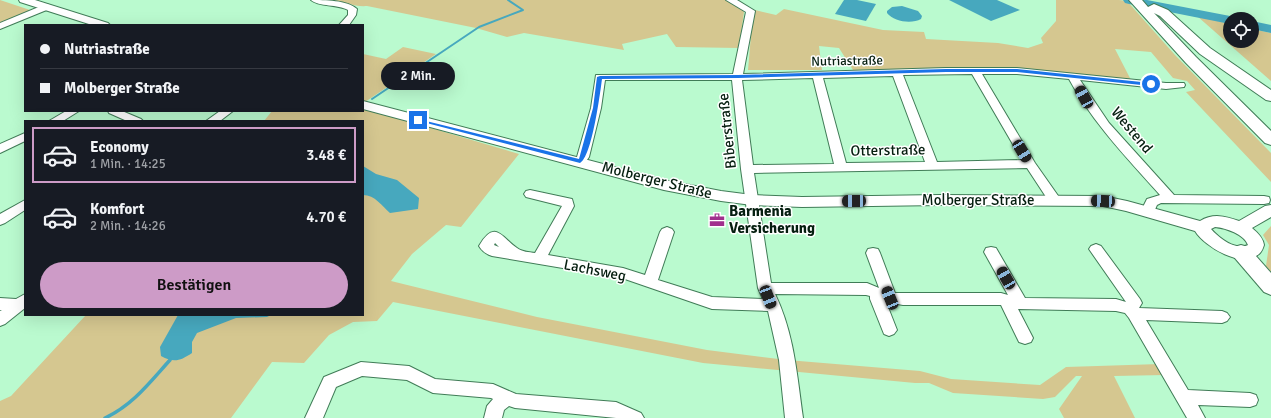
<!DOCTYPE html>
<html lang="de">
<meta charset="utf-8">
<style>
:root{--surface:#171b24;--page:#242831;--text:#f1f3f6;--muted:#9ea1a6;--line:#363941;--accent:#cd9bc7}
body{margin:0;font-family:Signika,sans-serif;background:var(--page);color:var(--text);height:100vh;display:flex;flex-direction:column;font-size:15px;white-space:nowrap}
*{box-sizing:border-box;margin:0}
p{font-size:13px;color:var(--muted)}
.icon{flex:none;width:22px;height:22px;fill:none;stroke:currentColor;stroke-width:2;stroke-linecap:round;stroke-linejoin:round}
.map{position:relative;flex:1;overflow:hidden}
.panel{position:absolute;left:24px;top:120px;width:340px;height:196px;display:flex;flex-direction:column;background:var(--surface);border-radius:0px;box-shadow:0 4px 16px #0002}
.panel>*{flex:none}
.top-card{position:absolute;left:24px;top:24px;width:340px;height:88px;border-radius:0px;box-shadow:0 4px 16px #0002;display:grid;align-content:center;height:88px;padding:0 16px;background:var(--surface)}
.tools{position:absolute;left:1223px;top:12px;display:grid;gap:8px}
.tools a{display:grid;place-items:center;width:36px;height:36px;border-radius:50%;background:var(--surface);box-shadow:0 4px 16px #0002;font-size:20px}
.end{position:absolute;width:18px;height:18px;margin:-9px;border:5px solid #1a73e8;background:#fff;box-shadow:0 0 0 2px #fff}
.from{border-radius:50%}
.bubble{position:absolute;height:28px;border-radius:14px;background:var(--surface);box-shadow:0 4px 16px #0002;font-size:13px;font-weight:600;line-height:28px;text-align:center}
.car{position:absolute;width:12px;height:24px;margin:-12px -6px;border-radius:5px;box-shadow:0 0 3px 1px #0007;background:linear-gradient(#222 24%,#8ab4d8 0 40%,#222 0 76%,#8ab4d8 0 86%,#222 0)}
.top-card b{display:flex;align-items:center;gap:14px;height:38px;font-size:15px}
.top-card b+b{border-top:1px solid var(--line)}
.top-card i{width:10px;height:10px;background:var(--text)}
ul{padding:7px 0 0;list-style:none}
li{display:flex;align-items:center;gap:12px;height:56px;margin:0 8px 6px;padding:0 8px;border:2px solid transparent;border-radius:0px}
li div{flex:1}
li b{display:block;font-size:15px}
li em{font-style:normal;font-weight:600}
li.current{border-color:var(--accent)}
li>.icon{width:36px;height:36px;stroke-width:1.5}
.cta{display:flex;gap:8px;margin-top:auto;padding:8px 16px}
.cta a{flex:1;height:46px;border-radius:24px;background:var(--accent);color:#111;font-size:16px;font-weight:600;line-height:46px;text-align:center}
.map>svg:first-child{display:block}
.green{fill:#d5c790}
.water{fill:#47a8be}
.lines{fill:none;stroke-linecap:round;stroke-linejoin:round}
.stream-far1{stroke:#47a8be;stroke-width:2}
.stream{stroke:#47a8be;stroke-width:3.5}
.river{fill:#47a8be;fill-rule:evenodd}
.minor-casing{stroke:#407c57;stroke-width:2}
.major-casing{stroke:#407c57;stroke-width:2}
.highway-casing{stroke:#407c57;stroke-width:2}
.minor{fill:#fff;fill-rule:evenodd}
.major{fill:#fff;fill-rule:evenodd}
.highway{fill:#fff;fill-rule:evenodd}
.route{fill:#1a73e8}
.labels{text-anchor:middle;stroke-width:3;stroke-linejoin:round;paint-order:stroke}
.far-street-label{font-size:13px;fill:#061f10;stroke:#fff}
.street-label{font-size:15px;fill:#061f10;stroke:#fff}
.poi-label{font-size:15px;font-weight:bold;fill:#061f10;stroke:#fff;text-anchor:start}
</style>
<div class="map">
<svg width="1271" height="418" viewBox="0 0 1271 418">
<rect width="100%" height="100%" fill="#bafacf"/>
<g class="green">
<path d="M0 0 33 11 0 24Z"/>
<path d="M332 0H726L742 9 744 12 739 48 676 47 667 34 622 44 624 50 524 33 507 37 476 28 367 6C354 7 346 2 332 0Z"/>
<path d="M1056 0H1119L1127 1 1175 55 1271 153V182L1186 92 1195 90 1187 81 1173 78 1151 52 1115 49 1131 80 1011 67 853 70 839 48 819 46 822 70H748L753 12 755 10 776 15 784 9 883 30 924 32 926 39 998 43 1028 48 1043 43 1041 38 1056 21Z"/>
<path d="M1197 16 1230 24V41H1252V29L1271 33V81Z"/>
<path d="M403 47 436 54 365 102 363 101V54L386 59Z"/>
<path d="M363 108 519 154 461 227 446 225 412 254 391 281 537 317 707 350 787 360 920 371 951 379 1040 385 1066 367 1160 364 1165 375 1114 376 1135 418H1064L1059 409 1082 376H1076L1055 397 1043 399 953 393 929 383H915L703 363 393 302 377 321 353 322 329 335 304 363 272 362 231 418H0V401L11 396 86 315H363V121H264L272 111H363Z"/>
<path d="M1271 226V272L1266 266 1269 245 1263 235Z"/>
</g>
<g class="water">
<path d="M844 0H857L876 4 866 21 835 14Z"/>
<path d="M949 0H997L1020 10 991 21Z"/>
<path d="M902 6 918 11 922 16 921 19C912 24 894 22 887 13V11L892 7Z"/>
<path d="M363 166 376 174 397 180 419 198 418 209 390 213C382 206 375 195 363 195Z"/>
<path d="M178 315H271L267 317 236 318 197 333 192 342V353C180 361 174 363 161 356L160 347Z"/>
</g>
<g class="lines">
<path class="stream-far1" d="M372 99 479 27 523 10 508 0"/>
<path class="stream" d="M105 418C133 405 150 382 170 360"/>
<g class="river">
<path d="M1123 0H1147L1230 16 1236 19H1230V24L1129 4 1125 3Z"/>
<path d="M1252 21 1271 25V33L1252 29Z"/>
</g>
<g class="minor-casing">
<g id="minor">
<path d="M311 0C325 0 347 0 357 9L356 15 349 25H339L348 15V10C338 4 319 7 311 0Z"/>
<path d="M726 0H737L755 11 743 74 946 68H1017L1166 83H1184L1185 85 1184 87 1166 89 1080 80 1109 123 1174 195 1264 196 1269 197 1270 200 1269 203 1264 204 1161 203 1157 205 1153 214 1148 215 1143 214 1141 211 1147 199 1160 195C1127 158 1093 123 1069 79L1017 74H982L1035 163 1061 200 1060 203 1055 204 1050 203 1027 168 754 173 771 283H867L879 288 866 253 868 249 873 248 878 249 880 253 895 293H1001L1008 295 984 252 986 248 991 247 996 248 1025 298 1116 299 1126 302 1089 249 1091 246 1096 244 1101 246 1140 299 1142 303 1139 308 1222 311 1227 313 1230 317 1227 321 1222 323 1146 320 1188 390 1250 393 1256 395 1258 400 1256 405 1250 407 1198 405 1205 418H1187L1129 318 1125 313 1116 311 1018 309 1033 338 1031 342 1025 344 1019 342 1001 305H903L886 302 897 330 894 334 889 336 884 334 870 299V296L866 295 775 294C794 333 797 375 803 418H785L779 360 768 311 712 309 622 278 492 256C486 254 482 251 479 246 495 218 502 238 517 248 522 252 529 252 535 253L562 206 526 197 524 194 526 191 530 190 572 199 574 206 548 255 623 268 645 275 660 232 662 229 667 227 672 229 674 232 658 280 712 297 763 299 758 288 741 169 732 80H605L601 108 589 157 584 164H576L574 161 577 157 591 108 596 75 733 74 746 12ZM972 74 1022 160 937 162 903 75ZM893 76 925 162 846 163 823 78ZM813 78 834 164 753 165 742 80ZM495 243 499 247 494 245Z"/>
<path d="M46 4 49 5 50 7 49 9 0 29V23Z"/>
<path d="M66 111H79L63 121H49Z"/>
<path d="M108 111H122L141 119 143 121H127L109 113Z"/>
<path d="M220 111H233L220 121H206Z"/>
<path d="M25 133V141L0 153V144Z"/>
<path d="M25 200V210L5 223 0 225V214Z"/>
<path d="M25 294V308L5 324 0 326V311L2 310H0V298L16 299Z"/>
<path d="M361 362 409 366 435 379 493 384 516 394 616 402 641 413 644 418H616L515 408 509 406 504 410 502 418H484L487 406 493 399 491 398 433 393 407 380 362 376 336 387 323 418H305L324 377Z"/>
</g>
</g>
<g class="major-casing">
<g id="major">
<path d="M19 0H35L108 23 110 25H92L20 2Z"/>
<path d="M363 101 664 180 721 191 752 195 802 197 941 195 1103 196 1127 201 1200 221C1213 213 1225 216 1239 221L1265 206 1271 205V217L1252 228C1258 233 1263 238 1264 245 1263 248 1262 251 1260 253 1243 270 1205 247 1195 231L1126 211 1103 206 941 205 802 207 752 205 721 201 664 190 363 109ZM1215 227C1226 228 1244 234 1248 245 1235 251 1219 238 1211 229Z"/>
</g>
</g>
<g class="highway-casing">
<g id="highway">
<path d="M1129 0H1142L1148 7 1154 4 1168 10 1210 48 1271 90V101L1266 100 1200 54 1160 16 1154 13 1196 57 1271 131V145L1265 143 1186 63Z"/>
<path d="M1241 245 1248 247 1271 273V295L1264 292 1234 257 1231 252 1234 247Z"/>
</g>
</g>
<use href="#minor" class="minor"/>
<use href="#major" class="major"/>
<use href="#highway" class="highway"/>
</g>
<path class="route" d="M946 69H1017L1151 83 1154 84 1151 86 1017 72H946L738 78 602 79C600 94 592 157 580 163L415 120 418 119 579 159 593 108 597 77 600 76 738 75Z"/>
<defs>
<g id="office-bare" transform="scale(1.2)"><path d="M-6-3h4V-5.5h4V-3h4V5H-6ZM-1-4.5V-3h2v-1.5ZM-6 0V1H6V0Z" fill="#a0308d" stroke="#fff" stroke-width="2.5" paint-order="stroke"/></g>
</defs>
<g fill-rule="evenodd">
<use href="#office-bare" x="717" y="220"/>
</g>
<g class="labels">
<g class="far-street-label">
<text transform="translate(847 60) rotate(-1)" y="5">Nutriastraße</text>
</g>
<g class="street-label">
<text transform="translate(1132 130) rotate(50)" y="5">Westend</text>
<text transform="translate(727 131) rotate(-96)" y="5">Biberstraße</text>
<text transform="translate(888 150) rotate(-1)" y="5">Otterstraße</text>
<text transform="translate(657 180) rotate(14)" y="5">Molberger Straße</text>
<text x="978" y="205">Molberger Straße</text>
<text transform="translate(595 270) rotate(11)" y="5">Lachsweg</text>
</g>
<g class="poi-label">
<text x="729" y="216">Barmenia<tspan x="729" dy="17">Versicherung</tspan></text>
</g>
</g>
</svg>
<div class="tools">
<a><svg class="icon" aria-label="locate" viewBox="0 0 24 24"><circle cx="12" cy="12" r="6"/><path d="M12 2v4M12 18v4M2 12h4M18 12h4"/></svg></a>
</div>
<i class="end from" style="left:1151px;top:84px"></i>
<i class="end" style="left:418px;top:120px"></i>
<div class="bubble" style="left:381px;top:62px;width:74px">2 Min.</div>
<i class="car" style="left:1084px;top:97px;rotate:331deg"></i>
<i class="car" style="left:1022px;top:151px;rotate:149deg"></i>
<i class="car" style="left:854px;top:201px;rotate:269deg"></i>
<i class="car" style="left:1103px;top:201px;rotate:273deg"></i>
<i class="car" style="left:1006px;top:278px;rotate:330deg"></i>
<i class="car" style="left:768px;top:297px;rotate:159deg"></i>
<i class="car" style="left:890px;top:298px;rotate:338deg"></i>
<div class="top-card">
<b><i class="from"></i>Nutriastraße</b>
<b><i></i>Molberger Straße</b>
</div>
<section class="panel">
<ul>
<li class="current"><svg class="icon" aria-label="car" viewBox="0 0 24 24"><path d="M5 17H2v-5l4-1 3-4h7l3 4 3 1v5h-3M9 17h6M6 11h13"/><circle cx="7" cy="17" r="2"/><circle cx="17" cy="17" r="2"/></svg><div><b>Economy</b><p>1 Min. · 14:25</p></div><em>3.48 €</em></li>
<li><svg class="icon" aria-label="car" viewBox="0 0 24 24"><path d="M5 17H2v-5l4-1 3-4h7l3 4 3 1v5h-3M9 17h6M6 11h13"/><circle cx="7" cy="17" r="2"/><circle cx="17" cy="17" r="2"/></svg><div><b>Komfort</b><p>2 Min. · 14:26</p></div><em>4.70 €</em></li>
</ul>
<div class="cta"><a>Bestätigen</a></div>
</section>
</div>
